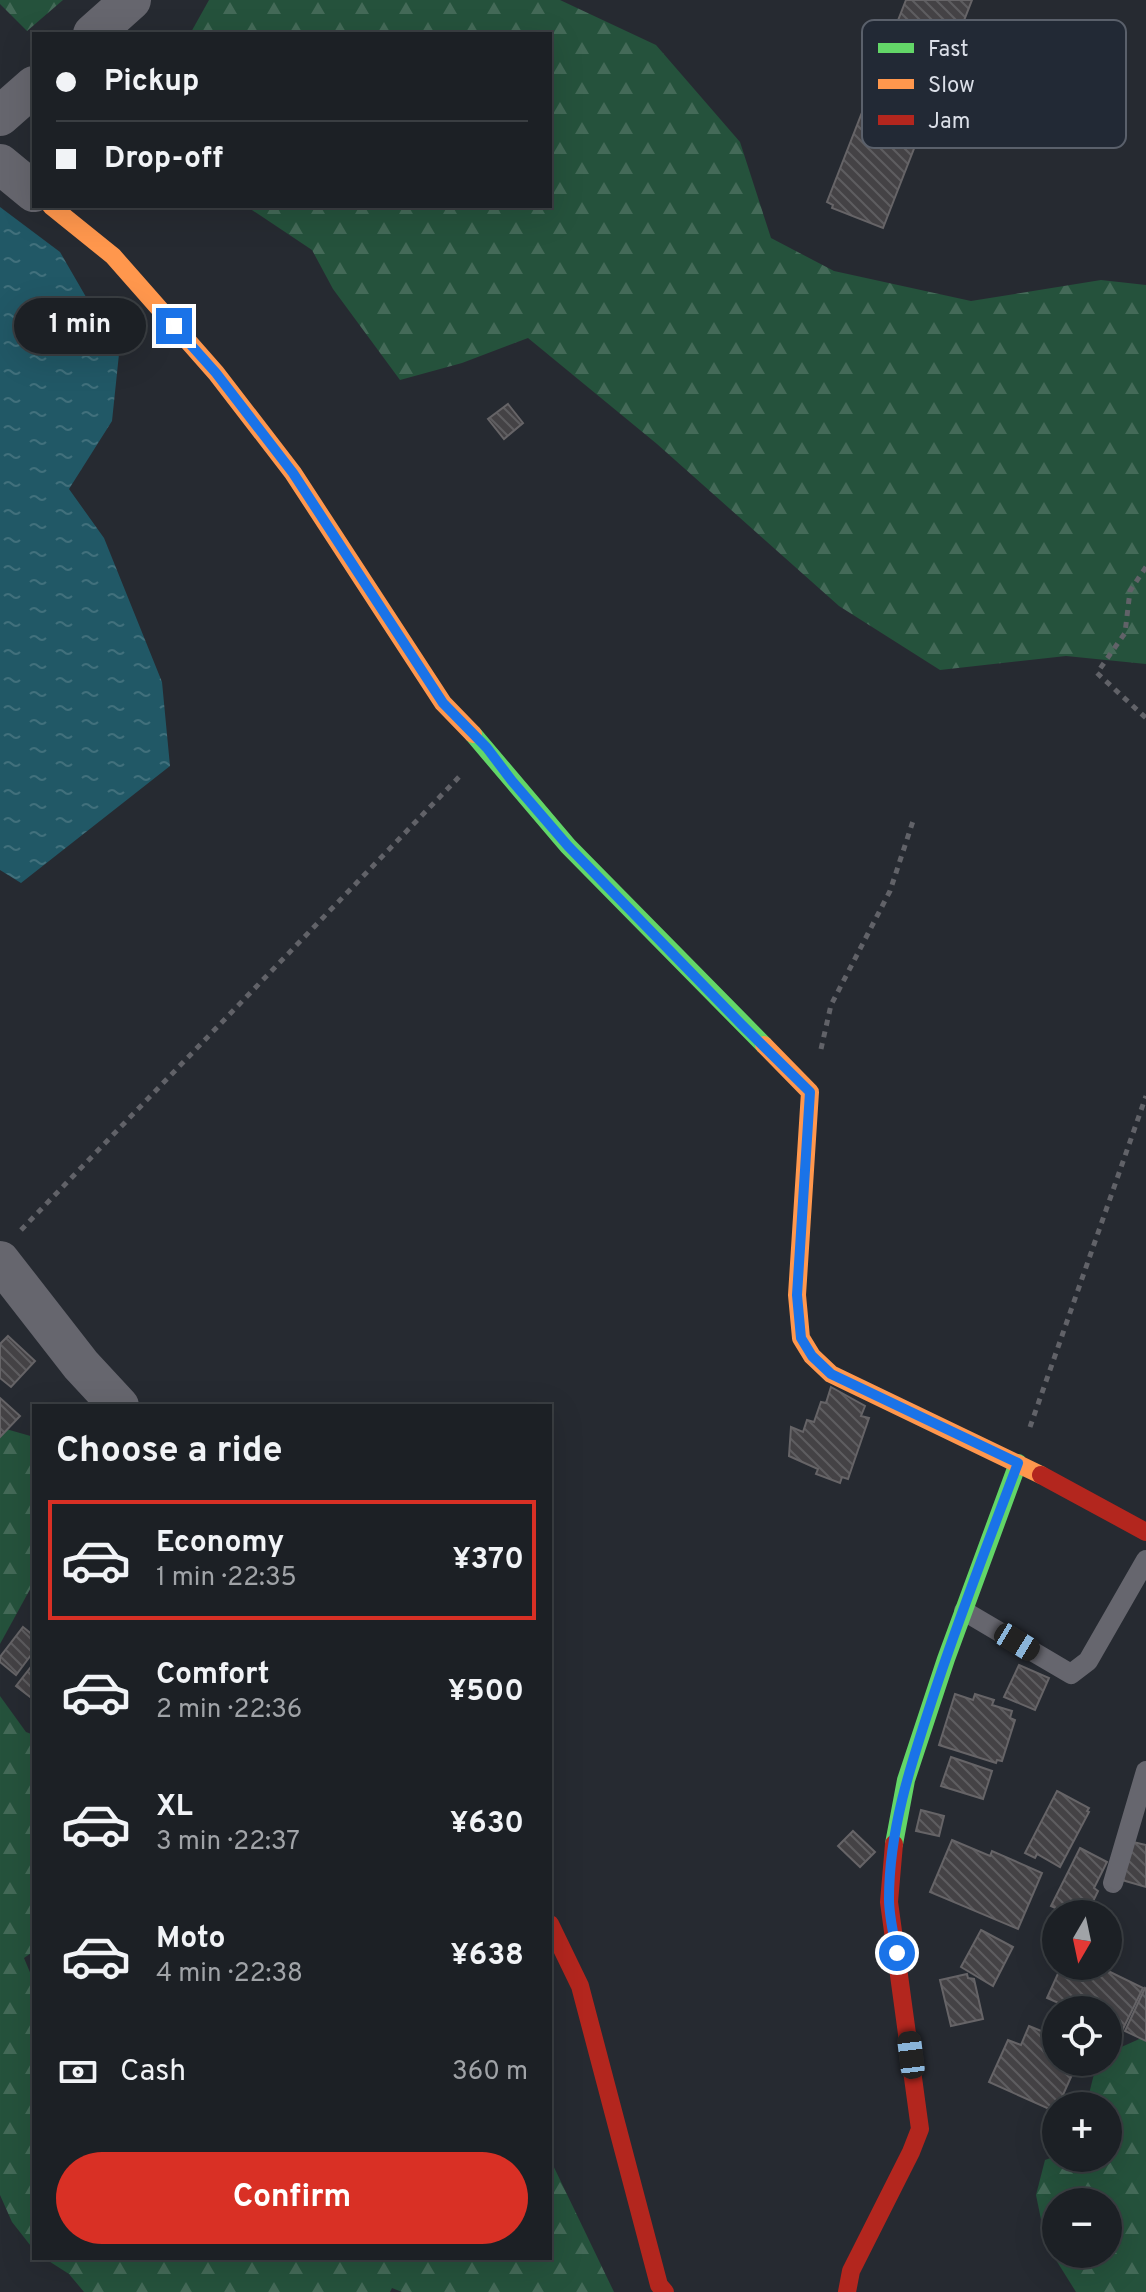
<!DOCTYPE html>
<meta charset="utf-8">
<style>
:root{--surface:#1c2025;--page:#292d32;--text:#f1f3f6;--muted:#a0a3a7;--line:#3a3e42;--accent:#d93025}
body{margin:0;font-family:Overpass,sans-serif;background:var(--page);color:var(--text);height:100vh;display:flex;flex-direction:column;font-size:30px;white-space:nowrap}
*{box-sizing:border-box;margin:0}
p{font-size:26px;color:var(--muted)}
.icon{flex:none;width:44px;height:44px;fill:none;stroke:currentColor;stroke-width:2;stroke-linecap:round;stroke-linejoin:round}
.map{position:relative;flex:1;overflow:hidden}
.drawer{position:absolute;left:32px;top:1404px;width:520px;height:856px;display:flex;flex-direction:column;background:var(--surface);border-radius:0px;box-shadow:0 8px 32px #0002,0 0 0 2px var(--line)}
.drawer>*{flex:none}
.hud{position:absolute;left:32px;top:32px;width:520px;height:176px;border-radius:0px;box-shadow:0 8px 32px #0002,0 0 0 2px var(--line);display:grid;align-content:center;height:176px;padding:0 24px;background:var(--surface)}
.needle{width:52px;rotate:189deg}
.buttons{position:absolute;left:1042px;top:1900px;display:grid;gap:16px}
.buttons a{display:grid;place-items:center;width:80px;height:80px;border-radius:50%;background:var(--surface);box-shadow:0 8px 32px #0002,0 0 0 2px var(--line);font-size:40px}
.end{position:absolute;width:36px;height:36px;margin:-18px;border:10px solid #1a73e8;background:#fff;box-shadow:0 0 0 4px #fff}
.from{border-radius:50%}
.bubble{position:absolute;height:56px;border-radius:28px;background:var(--surface);box-shadow:0 8px 32px #0002,0 0 0 2px var(--line);font-size:26px;font-weight:700;line-height:56px;text-align:center}
.car{position:absolute;width:24px;height:48px;margin:-24px -12px;border-radius:10px;box-shadow:0 0 6px 2px #0007;background:linear-gradient(#222 24%,#8ab4d8 0 40%,#222 0 76%,#8ab4d8 0 86%,#222 0)}
.hud b{display:flex;align-items:center;gap:28px;height:76px;font-size:30px}
.hud b+b{border-top:2px solid var(--line)}
.hud i{width:20px;height:20px;background:var(--text)}
ul{padding:0;list-style:none}
li{display:flex;align-items:center;gap:24px;height:120px;margin:0 16px 12px;padding:0 8px;border:4px solid transparent;border-radius:0px}
li div{flex:1}
li b{display:block;font-size:30px}
li em{font-style:normal;font-weight:700}
li.active{border-color:var(--accent)}
li>.icon{width:72px;height:72px;stroke-width:1.5}
h2{padding:0 24px;font-size:36px;line-height:96px}
.pay{display:flex;align-items:center;gap:20px;height:88px;padding:0 24px;font-size:30px}
.pay p{margin-inline-start:auto}
.button{display:flex;gap:16px;margin-top:auto;padding:16px 24px}
.button a{flex:1;height:92px;border-radius:48px;background:var(--accent);color:#fff;font-size:32px;font-weight:700;line-height:92px;text-align:center}
.map>svg:first-child{display:block}
.forest{fill:url(#forest-firs);fill-rule:evenodd}
.water{fill:url(#water-ripples)}
.building{fill:url(#building-back-hatch);stroke:#666467;stroke-width:2}
.lines{fill:none;stroke-linecap:round;stroke-linejoin:round}
.path{stroke:#616268;stroke-width:5;stroke-dasharray:6 6;stroke-linecap:butt}
.lane{stroke:#66666e;stroke-width:20}
.street{stroke:#66666e;stroke-width:40}
.fast{stroke:#63d668;stroke-width:18}
.slow{stroke:#ff974d;stroke-width:18}
.jam{stroke:#b3261e;stroke-width:18}
.route{stroke:#1a73e8;stroke-width:10}
.key{fill:#222935;stroke:#5a606b;stroke-width:2}
.key-label{font-size:22px;fill:#dbdfe8}
</style>
<div class="map">
<svg width="1146" height="2292" viewBox="0 0 1146 2292">
<defs>
<pattern id="forest-firs" width="22" height="20" patternUnits="userSpaceOnUse" patternTransform="scale(2)"><rect width="22" height="20" fill="#25523c"/><path d="M5 1l3.5 6h-7zM16 11l3.5 6h-7z" fill="#446a58"/></pattern>
<pattern id="water-ripples" width="26" height="14" patternUnits="userSpaceOnUse" patternTransform="scale(2)"><rect width="26" height="14" fill="#215866"/><path d="M2 4q2-2 4 0t4 0M15 11q2-2 4 0t4 0" fill="none" stroke="#41707c"/></pattern>
<pattern id="building-back-hatch" width="6" height="6" patternUnits="userSpaceOnUse" patternTransform="scale(2)"><rect width="6" height="6" fill="#444245"/><path d="M-1 5l2 2M0 0l6 6M5-1l2 2" fill="none" stroke="#5e5d60"/></pattern>
</defs>
<rect width="100%" height="100%" fill="#262a31"/>
<g class="forest">
<path d="M0 0H63L27 31 0 4Z"/>
<path d="M209 0H560L656 45 740 142 771 238 834 271 971 301 1101 280 1146 285V664L1066 656 940 670 839 606 657 444 528 338 462 363 400 380 333 289 312 250 246 206H550V34H190Z"/>
<path d="M6 1429 34 1437V1582L0 1644V1434Z"/>
<path d="M0 1696 26 1732 34 1735V1951L24 1958 34 1982V2250L12 2222 0 2195Z"/>
<path d="M1146 2036V2292H1076L1046 2244 1036 2195 1045 2160 1056 2156V2158H1108V2106H1086L1097 2062H1108V2053ZM1056 2202H1108V2254H1056Z"/>
<path d="M550 2159 614 2292H402L392 2288 390 2292H84L69 2274 44 2258H550Z"/>
</g>
<path class="water" d="M0 207 60 252 119 354 112 421 69 489 104 538 162 682 170 766 21 883 0 870Z"/>
<g class="building">
<path d="M906 0H972L883 228 832 208 833 205 827 202Z"/>
<path d="M508 404 523 423 504 439 488 419Z"/>
<path d="M8 1336 35 1361 11 1387 0 1378V1344Z"/>
<path d="M831 1387 865 1406 861 1416 869 1418 848 1479 842 1477 840 1483 816 1474 818 1469 789 1456 791 1427 803 1432 807 1420 814 1422 821 1402 826 1403Z"/>
<path d="M0 1398 20 1416 0 1437Z"/>
<path d="M23 1627 34 1636V1651L16 1675 0 1662V1657Z"/>
<path d="M34 1663V1700L16 1686Z"/>
<path d="M1019 1665 1049 1678 1035 1710 1004 1697Z"/>
<path d="M955 1694 973 1700 975 1694 994 1700 992 1705 1012 1711 1010 1718 1015 1720 1002 1761 997 1760 996 1763 939 1745Z"/>
<path d="M951 1757 992 1771 983 1799 941 1786Z"/>
<path d="M1057 1791 1089 1808 1087 1811 1089 1812 1060 1867 1037 1854 1035 1858 1025 1853Z"/>
<path d="M921 1810 944 1816 939 1836 916 1831Z"/>
<path d="M853 1831 875 1852 860 1867 838 1846Z"/>
<path d="M952 1840 990 1856 992 1851 1042 1873 1018 1929 930 1892Z"/>
<path d="M1133 1842 1146 1845V1887L1122 1880Z"/>
<path d="M1080 1848 1107 1862 1094 1888 1098 1891 1087 1914H1068L1051 1906Z"/>
<path d="M981 1930 1013 1947 993 1986 961 1967Z"/>
<path d="M1108 1963 1109 1964 1106 1970 1143 1988 1119 2037 1108 2032V2010H1058L1061 2004 1047 1998 1061 1967 1058 1966H1108Z"/>
<path d="M967 1974 968 1978 974 1979 983 2019 951 2026 940 1980Z"/>
<path d="M1145 1988 1146 1989V2041L1125 2031Z"/>
<path d="M1029 2026 1056 2037V2062H1074L1072 2067 1075 2068 1058 2106H1056V2112L989 2082 1008 2040 1021 2045Z"/>
</g>
<g class="lines">
<g class="path">
<path d="M1146 567 1130 591 1125 633 1097 673 1146 718"/>
<path d="M821 1049 831 1005 890 891 914 818"/>
<path d="M21 1230 459 777"/>
<path d="M1030 1427 1146 1096"/>
</g>
<g class="lane">
<path d="M964 1611 1071 1674 1088 1661 1146 1560"/>
<path d="M1113 1883 1146 1771"/>
</g>
<g class="street">
<path d="M93 34 131 0"/>
<path d="M0 116 34 86"/>
<path d="M0 164 34 192"/>
<path d="M0 1261 81 1365 119 1406"/>
</g>
<g class="fast">
<path d="M473 734 568 846 764 1045"/>
<path d="M894 1844 906 1780 946 1659 1018 1463"/>
</g>
<g class="slow">
<path d="M51 206 113 256 216 373 293 473 443 703 473 734"/>
<path d="M764 1045 810 1092 797 1295 801 1338 812 1356 831 1374 1041 1475"/>
</g>
<g class="jam">
<path d="M1041 1475 1146 1532"/>
<path d="M550 1924 580 1986 659 2285 665 2292"/>
<path d="M847 2292 851 2271 911 2152 920 2129 889 1902 894 1844"/>
</g>
</g>
<g class="lines">
<path class="route" d="M174 326 216 373 293 473 443 703 487 748 512 781 568 846 741 1024 810 1092 797 1295 801 1338 812 1356 831 1374 1018 1463C988 1543 957 1622 931 1703 910 1767 889 1831 889 1899 889 1917 894 1936 897 1953"/>
</g>
<rect x="862" y="20" width="264" height="128" rx="12" class="key"/>
<rect x="878" y="43" width="36" height="10" fill="#63d668"/>
<rect x="878" y="79" width="36" height="10" fill="#ff974d"/>
<rect x="878" y="115" width="36" height="10" fill="#b3261e"/>
<g class="key-label">
<text x="928" y="56">Fast</text>
<text x="928" y="92">Slow</text>
<text x="928" y="128">Jam</text>
</g>
</svg>
<div class="buttons">
<a><svg class="needle" viewBox="-14 -14 28 28"><path d="M0-13l5 13h-10z" fill="#e53935"/><path d="M0 13l5-13h-10z" fill="#a0a3a7"/></svg></a>
<a><svg class="icon" aria-label="locate" viewBox="0 0 24 24"><circle cx="12" cy="12" r="6"/><path d="M12 2v4M12 18v4M2 12h4M18 12h4"/></svg></a>
<a>+</a>
<a>−</a>
</div>
<i class="end from" style="left:897px;top:1953px"></i>
<i class="end" style="left:174px;top:326px"></i>
<div class="bubble" style="left:14px;top:298px;width:132px">1 min</div>
<i class="car" style="left:1017px;top:1642px;rotate:121deg"></i>
<i class="car" style="left:911px;top:2055px;rotate:353deg"></i>
<div class="hud">
<b><i class="from"></i>Pickup</b>
<b><i></i>Drop-off</b>
</div>
<section class="drawer">
<h2>Choose a ride</h2>
<ul>
<li class="active"><svg class="icon" aria-label="car" viewBox="0 0 24 24"><path d="M5 17H2v-5l4-1 3-4h7l3 4 3 1v5h-3M9 17h6M6 11h13"/><circle cx="7" cy="17" r="2"/><circle cx="17" cy="17" r="2"/></svg><div><b>Economy</b><p>1 min · 22:35</p></div><em>¥370</em></li>
<li><svg class="icon" aria-label="car" viewBox="0 0 24 24"><path d="M5 17H2v-5l4-1 3-4h7l3 4 3 1v5h-3M9 17h6M6 11h13"/><circle cx="7" cy="17" r="2"/><circle cx="17" cy="17" r="2"/></svg><div><b>Comfort</b><p>2 min · 22:36</p></div><em>¥500</em></li>
<li><svg class="icon" aria-label="car" viewBox="0 0 24 24"><path d="M5 17H2v-5l4-1 3-4h7l3 4 3 1v5h-3M9 17h6M6 11h13"/><circle cx="7" cy="17" r="2"/><circle cx="17" cy="17" r="2"/></svg><div><b>XL</b><p>3 min · 22:37</p></div><em>¥630</em></li>
<li><svg class="icon" aria-label="car" viewBox="0 0 24 24"><path d="M5 17H2v-5l4-1 3-4h7l3 4 3 1v5h-3M9 17h6M6 11h13"/><circle cx="7" cy="17" r="2"/><circle cx="17" cy="17" r="2"/></svg><div><b>Moto</b><p>4 min · 22:38</p></div><em>¥638</em></li>
</ul>
<div class="pay"><svg class="icon" aria-label="cash" viewBox="0 0 24 24"><path d="M3 7h18v10H3z"/><circle cx="12" cy="12" r="2"/></svg>Cash<p>360 m</p></div>
<div class="button"><a>Confirm</a></div>
</section>
</div>
